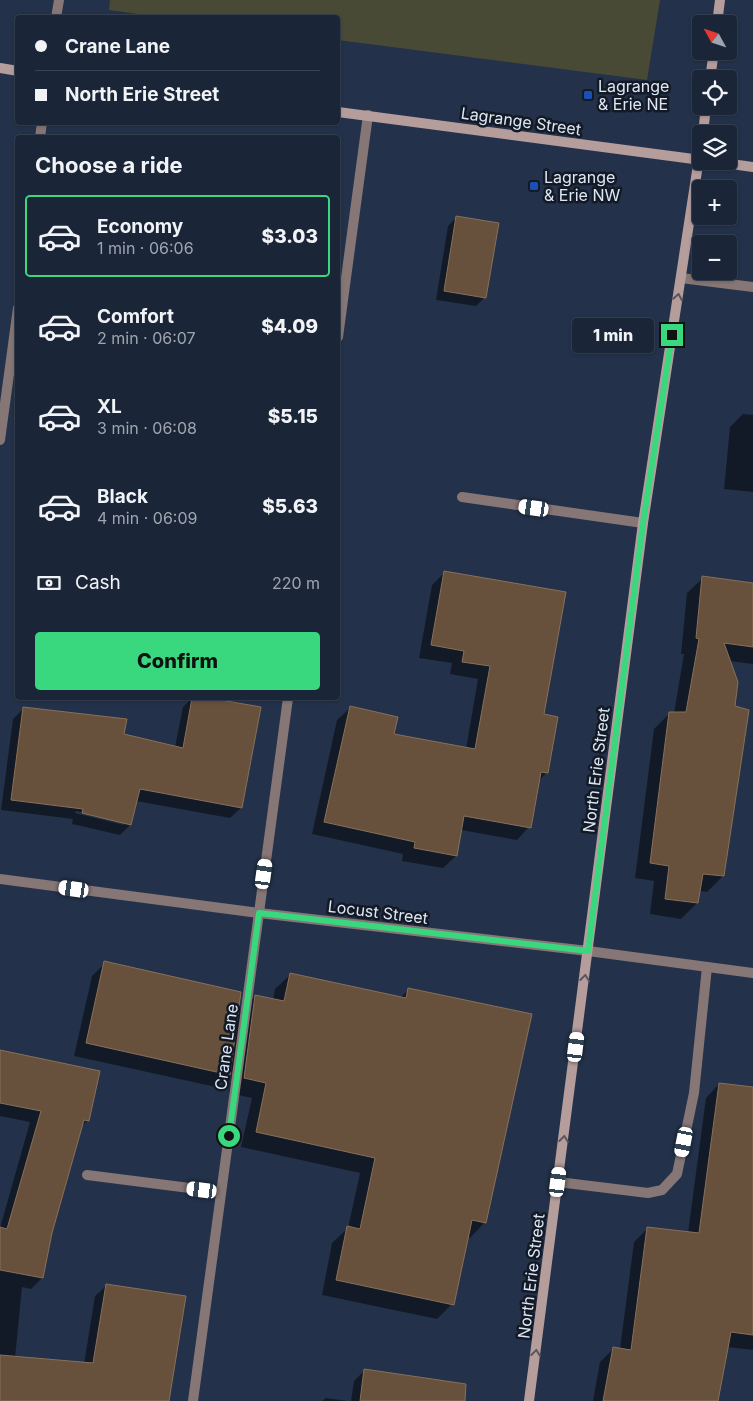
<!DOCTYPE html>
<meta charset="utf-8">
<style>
:root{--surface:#1a2638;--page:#273243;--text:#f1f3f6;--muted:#9fa5ae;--line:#384353;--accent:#39d87f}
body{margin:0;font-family:Inter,sans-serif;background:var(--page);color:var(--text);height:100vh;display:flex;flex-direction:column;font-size:19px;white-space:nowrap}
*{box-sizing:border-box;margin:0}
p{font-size:16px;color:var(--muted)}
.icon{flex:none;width:28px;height:28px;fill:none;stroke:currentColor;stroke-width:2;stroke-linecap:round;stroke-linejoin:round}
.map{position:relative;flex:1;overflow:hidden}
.panel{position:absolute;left:15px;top:135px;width:325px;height:565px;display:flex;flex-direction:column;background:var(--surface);border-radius:5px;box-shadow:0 1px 4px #0004,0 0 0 1px var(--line)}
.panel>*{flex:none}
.banner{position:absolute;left:15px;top:15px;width:325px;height:110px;border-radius:5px;box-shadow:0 1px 4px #0004,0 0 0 1px var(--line);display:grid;align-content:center;height:110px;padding:0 20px;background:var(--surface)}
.needle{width:32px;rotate:310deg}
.buttons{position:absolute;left:692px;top:15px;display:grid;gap:10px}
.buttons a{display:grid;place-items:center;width:45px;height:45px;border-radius:5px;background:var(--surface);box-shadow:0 1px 4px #0004,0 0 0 1px var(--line);font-size:25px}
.end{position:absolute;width:22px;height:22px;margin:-11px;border:6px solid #39d87f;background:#111;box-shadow:0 0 0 2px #111}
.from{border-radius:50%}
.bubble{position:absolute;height:35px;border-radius:5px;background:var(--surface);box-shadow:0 1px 4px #0004,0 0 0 1px var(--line);font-size:16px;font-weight:800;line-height:35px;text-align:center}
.car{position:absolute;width:15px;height:30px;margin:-15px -8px;border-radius:6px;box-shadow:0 0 4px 1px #0007;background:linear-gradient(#fff 24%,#345 0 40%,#fff 0 76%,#345 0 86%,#fff 0)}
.banner b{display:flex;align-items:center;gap:18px;height:48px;font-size:19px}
.banner b+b{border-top:1px solid var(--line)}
.banner i{width:12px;height:12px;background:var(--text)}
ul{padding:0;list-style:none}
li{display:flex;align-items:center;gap:15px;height:82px;margin:0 10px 8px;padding:0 10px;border:2px solid transparent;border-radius:5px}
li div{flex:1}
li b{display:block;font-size:19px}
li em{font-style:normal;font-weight:800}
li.on{border-color:var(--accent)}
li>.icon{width:45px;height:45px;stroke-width:1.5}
h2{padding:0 20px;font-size:22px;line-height:60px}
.pay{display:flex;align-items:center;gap:12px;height:55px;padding:0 20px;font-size:19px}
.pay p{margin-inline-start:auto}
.button{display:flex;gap:10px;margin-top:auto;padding:10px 20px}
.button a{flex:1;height:58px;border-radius:5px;background:var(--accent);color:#111;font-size:20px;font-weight:800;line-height:58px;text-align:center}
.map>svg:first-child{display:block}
.green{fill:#494a36}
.shadow{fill:#0007;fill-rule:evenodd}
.building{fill:#67513c;stroke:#897058}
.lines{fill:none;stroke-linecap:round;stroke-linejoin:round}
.lane{stroke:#867676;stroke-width:10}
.street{stroke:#867676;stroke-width:10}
.secondary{stroke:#b59d9c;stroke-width:10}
.oneway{stroke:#5c555b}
.route{stroke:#39d87f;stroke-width:6}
.transit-dot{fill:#1a4fb4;stroke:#131a25;stroke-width:2}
.labels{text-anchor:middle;stroke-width:5;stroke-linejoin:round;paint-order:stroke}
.poi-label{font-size:16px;fill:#dde7f6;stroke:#131a25;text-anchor:start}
.street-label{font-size:16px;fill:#dde7f6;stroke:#131a25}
</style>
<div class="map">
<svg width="753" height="1401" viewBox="0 0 753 1401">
<rect width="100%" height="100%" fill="#23324a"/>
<path class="green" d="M110 0H660L647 80 338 40V18H166L109 10Z"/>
<g class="shadow">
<path d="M457 217 485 297 476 306 436 300 448 226Z"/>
<path d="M743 414 753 415V492L724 489 730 427Z"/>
<path d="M445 572 543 715 546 773 538 782 529 827 517 840 461 830 456 856 443 868 402 861 403 854 312 834 337 720 350 708 393 735 466 749 478 679 450 674 452 663 419 658 432 585Z"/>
<path d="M703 578 753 584V664L729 661 734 706 723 876 707 892 699 891 697 903 681 919 650 914 654 881 635 878 654 729 670 713H674L684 654H681L687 593Z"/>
<path d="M192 698H202L260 708 241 808 230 818 136 801 130 825 120 835 72 824 73 819 1 810 13 719 24 708 175 747 183 707ZM76 811 124 822V825L75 813Z"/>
<path d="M105 963 237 1014 255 996 273 1000 275 989 291 974 400 998 409 989 485 1222 470 1238 467 1237 452 1304 437 1319 322 1295 332 1243 348 1228 360 1173 241 1147 252 1098 229 1093 232 1071 216 1087 74 1056 92 976Z"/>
<path d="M0 1051 88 1120 81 1127 51 1233 42 1278 31 1289 22 1287 15 1358 84 1364 95 1296 107 1285 143 1401H0V1228L30 1122 0 1116Z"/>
<path d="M719 1084 753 1088V1350L727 1347 716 1401H593L600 1362 614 1348 620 1349 634 1242 648 1228 688 1233 706 1098Z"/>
<path d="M365 1370 431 1401H351L354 1381Z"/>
<path d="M326 1398 348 1401H322Z"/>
</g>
<g class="building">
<path d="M456 216 499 223 486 298 444 291Z"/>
<path d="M444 571 566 592 544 714 558 717 548 773 541 772 531 828 464 816 457 856 414 848 415 842 324 822 350 706 398 717 394 734 475 749 490 666 462 662 464 651 431 645Z"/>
<path d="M702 576 753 583V647L724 643 738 682 735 706 749 710 724 876 703 874 698 903 665 899 669 866 650 863 669 712H686L699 639 696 638Z"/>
<path d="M192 698H209L261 707 242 808 140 789 131 825 82 813 83 809 11 800 23 707 127 719 124 734 183 748Z"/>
<path d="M104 961 241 992 230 1075 86 1043Z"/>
<path d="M290 973 406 998 408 988 532 1014 486 1223 472 1220 454 1305 336 1280 347 1226 360 1229 375 1158 256 1132 266 1083 244 1078 255 995 284 1001Z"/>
<path d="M0 1050 100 1071 89 1121 84 1120 52 1233 43 1278 0 1270V1227L7 1229 41 1111 0 1103Z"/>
<path d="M719 1083 753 1087V1335L731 1332 718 1401H603L613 1347 631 1350 647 1227 699 1233Z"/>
<path d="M106 1284 186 1296 169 1401H0V1355L93 1363Z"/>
<path d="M364 1369 466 1384 465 1401H360Z"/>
</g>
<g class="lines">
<g class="lane">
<path d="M681 278 753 287"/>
<path d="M338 337 368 115"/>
<path d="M462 497 643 523"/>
<path d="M87 1175 221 1192"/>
<path d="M558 1182 648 1193 662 1190 677 1174 694 1093 707 967"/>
<path d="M193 1401 288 698"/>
</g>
<g class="street">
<path d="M56 18 59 0"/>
<path d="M40 138 42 122"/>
<path d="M0 440 18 308"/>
<path d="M0 879 259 913 588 951 753 973"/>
</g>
<g class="secondary">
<path d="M717 24 720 0"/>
<path d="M0 68 18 71"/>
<path d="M710 79 714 51"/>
<path d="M338 112 701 160"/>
<path d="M703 134 706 106"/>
<path d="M710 161 753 167"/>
<path d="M529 1401 643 523 701 145"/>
</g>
</g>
<defs><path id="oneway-chevron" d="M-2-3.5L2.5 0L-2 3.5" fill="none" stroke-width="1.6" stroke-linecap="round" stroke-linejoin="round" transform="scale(1.25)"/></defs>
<g class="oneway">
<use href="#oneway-chevron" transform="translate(678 297) rotate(-81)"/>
<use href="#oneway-chevron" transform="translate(585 978) rotate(-83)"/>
<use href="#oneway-chevron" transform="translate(564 1139) rotate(-83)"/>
<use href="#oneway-chevron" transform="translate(536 1353) rotate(-83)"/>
</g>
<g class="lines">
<path class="route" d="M229 1136 259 913 588 951 643 523 672 335"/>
</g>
<g class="transit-dot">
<rect x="583" y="90" width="10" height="10" rx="2.5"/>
<rect x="529" y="181" width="10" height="10" rx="2.5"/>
</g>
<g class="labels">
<g class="poi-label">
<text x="598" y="92">Lagrange<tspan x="598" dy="18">&amp; Erie NE</tspan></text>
<text x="544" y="183">Lagrange<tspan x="544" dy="18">&amp; Erie NW</tspan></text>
</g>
<g class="street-label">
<text transform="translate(521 121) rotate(8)" y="6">Lagrange Street</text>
<text transform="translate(596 770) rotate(-83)" y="6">North Erie Street</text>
<text transform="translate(378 912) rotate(7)" y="6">Locust Street</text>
<text transform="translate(226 1047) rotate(-82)" y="6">Crane Lane</text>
<text transform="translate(531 1276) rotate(-83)" y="6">North Erie Street</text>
</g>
</g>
</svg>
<div class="buttons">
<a><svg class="needle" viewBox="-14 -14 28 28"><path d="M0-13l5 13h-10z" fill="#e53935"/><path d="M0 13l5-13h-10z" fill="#9fa5ae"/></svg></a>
<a><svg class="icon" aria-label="locate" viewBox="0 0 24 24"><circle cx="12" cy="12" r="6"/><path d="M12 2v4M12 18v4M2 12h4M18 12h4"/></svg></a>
<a><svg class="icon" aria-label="layers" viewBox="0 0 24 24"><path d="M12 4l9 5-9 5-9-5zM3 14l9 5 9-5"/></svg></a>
<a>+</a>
<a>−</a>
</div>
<i class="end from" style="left:229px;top:1136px"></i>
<i class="end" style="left:672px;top:335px"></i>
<div class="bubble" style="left:572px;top:318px;width:82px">1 min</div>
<i class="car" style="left:534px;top:508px;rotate:278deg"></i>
<i class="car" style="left:264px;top:874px;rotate:8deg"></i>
<i class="car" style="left:74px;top:889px;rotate:278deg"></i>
<i class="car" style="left:576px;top:1047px;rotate:7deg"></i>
<i class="car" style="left:684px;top:1142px;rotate:191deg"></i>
<i class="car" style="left:558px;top:1182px;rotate:7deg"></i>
<i class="car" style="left:202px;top:1190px;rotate:277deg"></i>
<div class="banner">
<b><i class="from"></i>Crane Lane</b>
<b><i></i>North Erie Street</b>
</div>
<section class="panel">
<h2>Choose a ride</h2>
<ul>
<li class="on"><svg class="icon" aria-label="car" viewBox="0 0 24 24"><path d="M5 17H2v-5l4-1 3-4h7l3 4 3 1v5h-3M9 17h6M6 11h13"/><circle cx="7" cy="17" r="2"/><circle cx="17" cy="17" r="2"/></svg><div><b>Economy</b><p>1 min · 06:06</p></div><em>$3.03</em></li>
<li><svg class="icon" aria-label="car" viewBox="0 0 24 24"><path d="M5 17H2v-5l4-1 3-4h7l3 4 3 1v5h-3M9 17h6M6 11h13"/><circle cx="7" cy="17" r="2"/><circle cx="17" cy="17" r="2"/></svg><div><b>Comfort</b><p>2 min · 06:07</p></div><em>$4.09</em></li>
<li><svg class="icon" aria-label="car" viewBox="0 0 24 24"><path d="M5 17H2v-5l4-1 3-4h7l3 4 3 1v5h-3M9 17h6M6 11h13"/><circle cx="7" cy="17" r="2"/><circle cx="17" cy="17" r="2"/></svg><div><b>XL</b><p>3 min · 06:08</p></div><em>$5.15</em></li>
<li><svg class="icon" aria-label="car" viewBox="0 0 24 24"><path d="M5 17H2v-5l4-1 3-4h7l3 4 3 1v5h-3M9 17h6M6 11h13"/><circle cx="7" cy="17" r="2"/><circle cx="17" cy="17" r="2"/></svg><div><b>Black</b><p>4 min · 06:09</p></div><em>$5.63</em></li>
</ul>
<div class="pay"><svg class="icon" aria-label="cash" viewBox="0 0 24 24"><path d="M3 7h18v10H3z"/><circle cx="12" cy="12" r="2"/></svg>Cash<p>220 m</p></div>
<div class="button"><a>Confirm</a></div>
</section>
</div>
